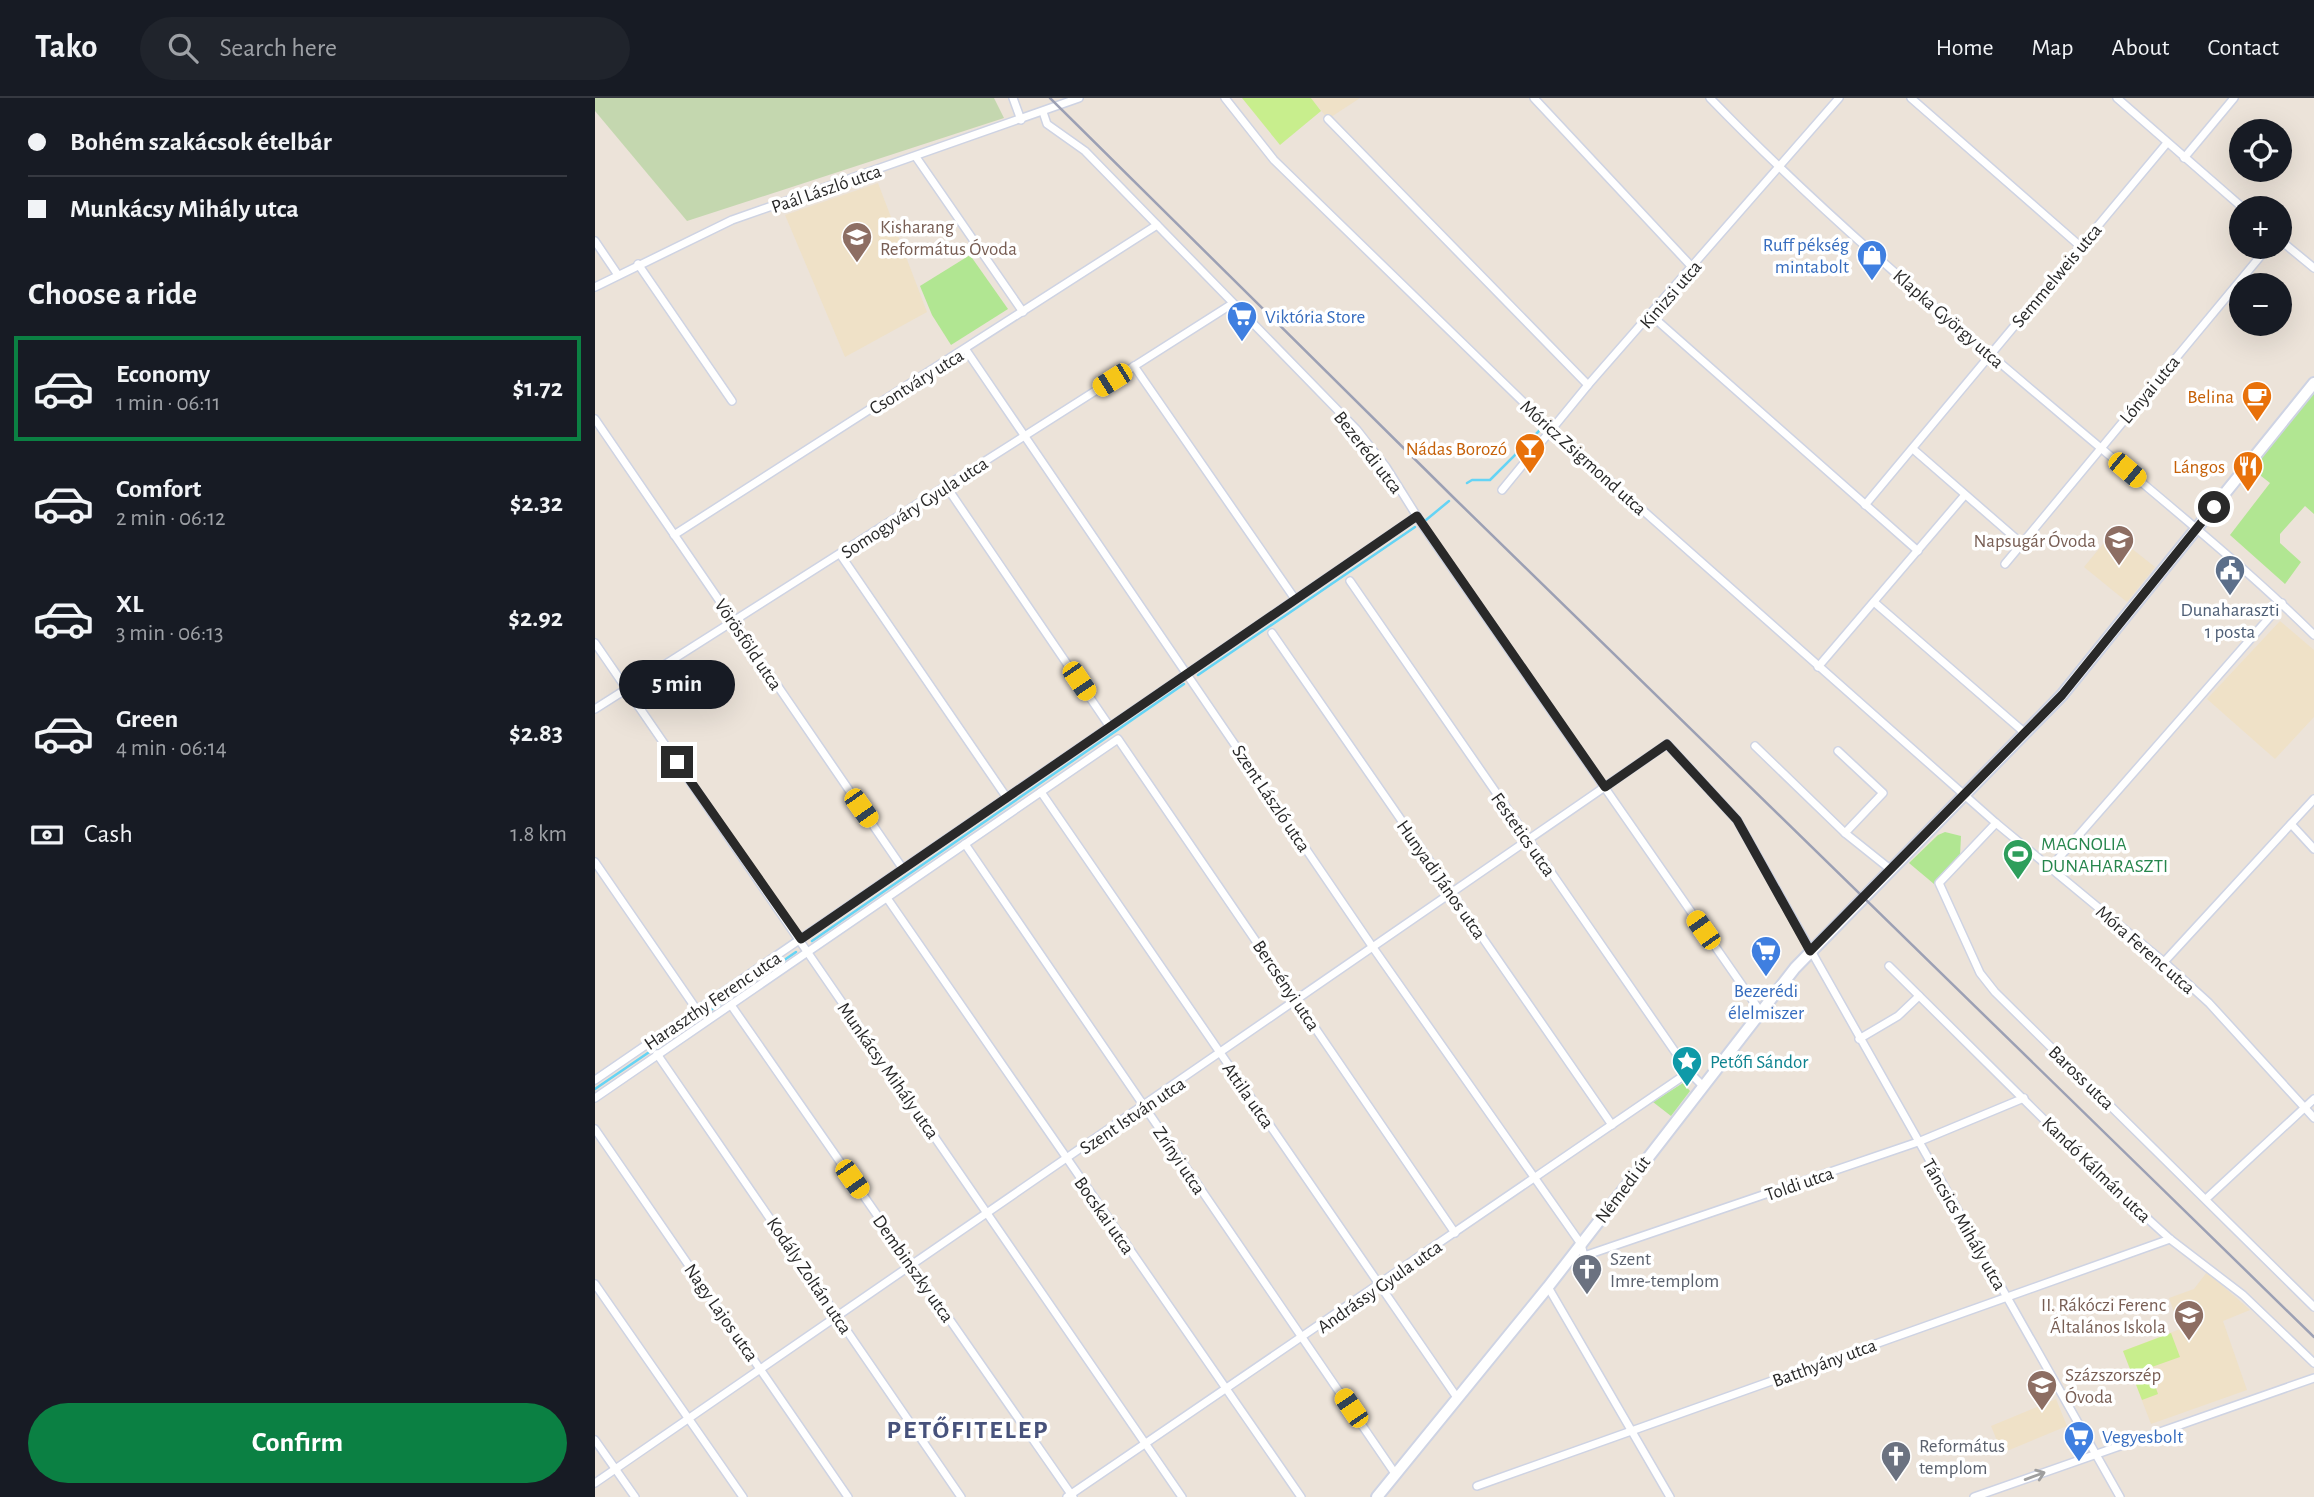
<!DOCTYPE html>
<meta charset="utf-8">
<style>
:root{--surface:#171b24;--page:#20242c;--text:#f1f3f6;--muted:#9ea1a6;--line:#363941;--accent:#0b8043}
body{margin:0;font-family:"Alegreya Sans",sans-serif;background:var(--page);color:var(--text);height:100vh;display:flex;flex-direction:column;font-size:26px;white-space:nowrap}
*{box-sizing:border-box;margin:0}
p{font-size:23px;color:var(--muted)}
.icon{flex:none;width:38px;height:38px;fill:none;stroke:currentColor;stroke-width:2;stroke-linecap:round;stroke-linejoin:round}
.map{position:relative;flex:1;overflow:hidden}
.sheet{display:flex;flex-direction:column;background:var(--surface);width:595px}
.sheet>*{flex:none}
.guide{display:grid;align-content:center;height:154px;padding:0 28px;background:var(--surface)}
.fabs{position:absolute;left:1634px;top:21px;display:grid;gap:14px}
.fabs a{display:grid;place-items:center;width:63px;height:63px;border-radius:50%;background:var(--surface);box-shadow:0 7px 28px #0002;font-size:35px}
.end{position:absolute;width:32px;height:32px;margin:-16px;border:9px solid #292929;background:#fff;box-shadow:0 0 0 4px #fff}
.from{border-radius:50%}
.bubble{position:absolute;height:49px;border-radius:24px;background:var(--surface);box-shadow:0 7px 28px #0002;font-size:23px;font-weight:700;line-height:49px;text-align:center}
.car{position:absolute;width:21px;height:42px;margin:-21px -10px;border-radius:9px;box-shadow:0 0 5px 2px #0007;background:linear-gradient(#f5c518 24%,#345 0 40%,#f5c518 0 76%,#345 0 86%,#f5c518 0)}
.guide b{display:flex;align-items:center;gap:24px;height:66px;font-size:26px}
.guide b+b{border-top:2px solid var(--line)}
.guide i{width:18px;height:18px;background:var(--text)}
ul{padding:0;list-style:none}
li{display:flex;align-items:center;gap:21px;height:105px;margin:0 14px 10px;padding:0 14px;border:4px solid transparent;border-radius:0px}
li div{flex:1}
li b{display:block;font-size:26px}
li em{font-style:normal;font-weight:700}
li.on{border-color:var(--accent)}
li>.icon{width:63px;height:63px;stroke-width:1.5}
h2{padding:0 28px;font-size:32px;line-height:84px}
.pay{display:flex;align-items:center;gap:18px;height:77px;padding:0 28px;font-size:26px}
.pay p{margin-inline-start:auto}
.button{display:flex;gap:14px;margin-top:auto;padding:14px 28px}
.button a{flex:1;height:80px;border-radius:42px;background:var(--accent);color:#fff;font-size:28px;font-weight:700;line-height:80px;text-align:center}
header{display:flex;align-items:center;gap:42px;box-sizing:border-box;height:98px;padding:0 35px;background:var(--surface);border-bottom:2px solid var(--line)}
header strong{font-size:33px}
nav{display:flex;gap:38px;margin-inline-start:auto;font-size:24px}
.search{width:490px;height:63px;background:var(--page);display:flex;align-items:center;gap:18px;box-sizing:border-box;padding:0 24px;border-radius:38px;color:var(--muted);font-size:26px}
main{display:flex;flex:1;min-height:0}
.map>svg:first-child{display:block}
.education{fill:#efe1c7}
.green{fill:#b1e692}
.cemetery{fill:#c4d7af}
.pitch{fill:#c8ee8d}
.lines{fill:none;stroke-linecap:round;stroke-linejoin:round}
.stream{stroke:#65d4f5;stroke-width:2.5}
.street-casing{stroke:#ced3e3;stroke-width:10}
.secondary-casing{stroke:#ced3e3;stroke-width:14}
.street{stroke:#fff;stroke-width:7}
.secondary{stroke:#fff;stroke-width:10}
.rail{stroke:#9ca0b4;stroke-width:2.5}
.oneway{stroke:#9f9f9f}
.route{stroke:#292929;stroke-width:9}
.labels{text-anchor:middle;stroke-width:7;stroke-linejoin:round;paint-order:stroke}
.street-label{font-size:19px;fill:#292929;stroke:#fff}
.education-label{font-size:19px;fill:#785e54;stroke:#fff;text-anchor:start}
.shop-label{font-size:19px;fill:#366cbe;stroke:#fff;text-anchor:start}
.food-label{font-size:19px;fill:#c56008;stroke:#fff;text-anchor:end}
.service-label{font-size:19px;fill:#4e5e75;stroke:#fff}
.leisure-label{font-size:19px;fill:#27864d;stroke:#fff;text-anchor:start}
.culture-label{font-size:19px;fill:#0d838f;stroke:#fff;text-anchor:start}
.worship-label{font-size:19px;fill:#5b616d;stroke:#fff;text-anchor:start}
.district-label{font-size:26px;font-weight:bold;letter-spacing:2px;fill:#47527b;stroke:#fff}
</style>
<header>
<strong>Tako</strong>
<div class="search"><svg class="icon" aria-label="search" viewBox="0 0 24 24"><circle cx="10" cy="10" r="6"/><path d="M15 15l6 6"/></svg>Search here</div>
<nav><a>Home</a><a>Map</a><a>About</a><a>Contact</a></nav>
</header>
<main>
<section class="sheet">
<div class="guide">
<b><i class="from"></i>Bohém szakácsok ételbár</b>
<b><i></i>Munkácsy Mihály utca</b>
</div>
<h2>Choose a ride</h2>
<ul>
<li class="on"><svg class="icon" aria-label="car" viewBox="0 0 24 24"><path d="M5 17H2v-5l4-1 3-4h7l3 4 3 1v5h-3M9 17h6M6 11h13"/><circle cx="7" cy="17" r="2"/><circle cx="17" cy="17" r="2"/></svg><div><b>Economy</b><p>1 min · 06:11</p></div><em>$1.72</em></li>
<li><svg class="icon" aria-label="car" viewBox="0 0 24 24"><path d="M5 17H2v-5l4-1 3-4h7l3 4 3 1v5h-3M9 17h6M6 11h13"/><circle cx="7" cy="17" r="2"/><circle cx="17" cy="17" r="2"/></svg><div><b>Comfort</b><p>2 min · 06:12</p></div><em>$2.32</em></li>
<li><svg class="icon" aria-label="car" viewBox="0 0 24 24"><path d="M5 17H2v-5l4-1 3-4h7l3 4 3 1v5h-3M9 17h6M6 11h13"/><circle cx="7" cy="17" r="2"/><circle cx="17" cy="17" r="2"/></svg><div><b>XL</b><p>3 min · 06:13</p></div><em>$2.92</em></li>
<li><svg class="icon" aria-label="car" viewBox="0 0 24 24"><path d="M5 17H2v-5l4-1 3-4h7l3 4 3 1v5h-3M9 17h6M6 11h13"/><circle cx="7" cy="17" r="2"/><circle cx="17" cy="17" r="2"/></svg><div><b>Green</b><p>4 min · 06:14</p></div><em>$2.83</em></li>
</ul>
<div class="pay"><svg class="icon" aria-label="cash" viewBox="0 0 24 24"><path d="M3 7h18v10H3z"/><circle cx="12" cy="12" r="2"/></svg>Cash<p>1.8 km</p></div>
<div class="button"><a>Confirm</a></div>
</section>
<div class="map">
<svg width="1719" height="1399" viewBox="0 0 1719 1399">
<rect width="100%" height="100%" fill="#ece3d9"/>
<g class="education">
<path d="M716 0H765L733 21Z"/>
<path d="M283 85 332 214 250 259 190 117Z"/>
<path d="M1517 435 1560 469 1532 504 1489 469Z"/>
<path d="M1685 523 1719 552V619L1680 661 1612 601Z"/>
<path d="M1612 1174 1655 1212 1628 1223 1652 1292 1556 1326 1528 1253 1585 1231 1574 1200 1599 1191Z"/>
<path d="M1461 1301 1472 1328 1407 1355 1396 1328Z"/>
</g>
<g class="green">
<path d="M375 157 413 211 356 247 337 217 325 188Z"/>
<path d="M1719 281V416L1710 408 1685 436V445L1706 464 1690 486 1635 437 1675 385 1652 367Z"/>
<path d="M1350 734 1366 738 1365 758 1339 786 1314 765 1343 737Z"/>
<path d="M1088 985 1095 993 1076 1018 1058 1004Z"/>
</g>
<path class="cemetery" d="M0 0H399L409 20 92 123 0 13Z"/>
<g class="pitch">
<path d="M647 0H716L726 13 685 47Z"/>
<path d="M1576 1235 1585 1259 1554 1270 1563 1296 1547 1302 1528 1253Z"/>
</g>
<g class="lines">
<g class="stream">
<path d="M872 385 877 382H895L945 332"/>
<path d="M831 422 854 403"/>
<path d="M603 577 820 429"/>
<path d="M217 843 589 586"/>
<path d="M0 991 201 854"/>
</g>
<g class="street-casing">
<g id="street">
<path d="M418 0 426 22"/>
<path d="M630 0 679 62 956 331 1401 725 1569 864 1614 905 1719 1020"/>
<path d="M939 0 1098 170"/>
<path d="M1115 0C1237 126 1373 238 1507 351 1579 412 1652 471 1719 537"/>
<path d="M1316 0 1485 148"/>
<path d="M1522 0 1648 110"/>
<path d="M448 14 452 26 490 53 762 332 791 369 830 431 1165 913"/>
<path d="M733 21 993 287"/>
<path d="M321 59 428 214"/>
<path d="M1589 60 1639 0"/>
<path d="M1685 142 1719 170"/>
<path d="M0 143 23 177"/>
<path d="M43 166 137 303"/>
<path d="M0 189 137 122 484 0"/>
<path d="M1057 218 1323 453"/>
<path d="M371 252 779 851 986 1146 989 1158 1323 1044 1429 1000"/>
<path d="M539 268 700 501"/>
<path d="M0 321 308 771"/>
<path d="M1318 351 1426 445"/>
<path d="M351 388 515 629"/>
<path d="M907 392 993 287 1244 0"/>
<path d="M1270 407 1572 45"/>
<path d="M79 437 562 127"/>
<path d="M245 456 412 700"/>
<path d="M1410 466 1673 149"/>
<path d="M755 483 1094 974 1107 987"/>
<path d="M1279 504 1430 635"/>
<path d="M677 535 1017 1027"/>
<path d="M0 545 587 1399"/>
<path d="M1223 569 1369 398"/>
<path d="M0 611 637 206"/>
<path d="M1160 648 1250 735 1295 771"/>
<path d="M1243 653 1288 695 1250 735"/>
<path d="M446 694 863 1301"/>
<path d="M1401 725 1344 785 1385 875 1400 894 1719 1209"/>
<path d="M1696 726 1719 751"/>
<path d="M370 746 801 1377"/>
<path d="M0 764 102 912"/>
<path d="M1455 770 1687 505"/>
<path d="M292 800 706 1399"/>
<path d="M1569 864 1719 701"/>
<path d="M1294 868 1508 1080 1575 1141 1648 1197 1719 1265"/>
<path d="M136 907 478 1399"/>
<path d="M1264 941 1303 918 1324 898"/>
<path d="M62 956 366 1399"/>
<path d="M0 982 822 418"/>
<path d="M0 1000 523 641 860 1135"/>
<path d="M0 1031 253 1399"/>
<path d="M1612 1100 1719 1001"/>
<path d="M0 1186 148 1399"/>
<path d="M953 1189 1075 1399"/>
<path d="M0 1342 40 1399"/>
<path d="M0 1385 1072 646 1142 722 1525 1399"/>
<path d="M882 1388 1575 1141"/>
<path d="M472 1399 1094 974"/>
<path d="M1379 1399 1719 1280"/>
</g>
</g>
<g class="secondary-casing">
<path id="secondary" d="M782 1399 953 1189 1200 870 1467 597 1719 285"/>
</g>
<use href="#street" class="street"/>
<use href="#secondary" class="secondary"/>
<path class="rail" d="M455 0 858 399 1719 1239"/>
</g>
<defs><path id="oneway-shaft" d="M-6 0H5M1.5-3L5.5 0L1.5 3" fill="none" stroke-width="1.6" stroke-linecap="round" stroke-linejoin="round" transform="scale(1.75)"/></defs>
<use class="oneway" href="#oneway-shaft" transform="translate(1440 1378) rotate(-20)"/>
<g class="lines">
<path class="route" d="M82 664 206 841 822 418 1010 689 1072 646 1142 722 1215 853 1467 597 1619 409"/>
</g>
<defs>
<g id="school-pin" transform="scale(1.575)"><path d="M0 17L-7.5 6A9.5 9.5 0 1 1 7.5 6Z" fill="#8d6e63" stroke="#fff"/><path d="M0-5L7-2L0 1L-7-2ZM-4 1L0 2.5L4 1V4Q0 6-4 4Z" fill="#fff"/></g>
<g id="shop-pin" transform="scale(1.575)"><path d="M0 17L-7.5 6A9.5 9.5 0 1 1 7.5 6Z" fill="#3f7fe0" stroke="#fff"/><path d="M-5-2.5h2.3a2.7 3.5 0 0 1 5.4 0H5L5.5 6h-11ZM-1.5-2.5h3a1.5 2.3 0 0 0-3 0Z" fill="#fff"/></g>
<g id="supermarket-pin" transform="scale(1.575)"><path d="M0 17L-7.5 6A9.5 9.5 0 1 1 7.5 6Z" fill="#3f7fe0" stroke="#fff"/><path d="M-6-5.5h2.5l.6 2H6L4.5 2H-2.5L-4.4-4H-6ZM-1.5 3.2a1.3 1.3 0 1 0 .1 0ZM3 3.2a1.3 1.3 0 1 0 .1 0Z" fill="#fff"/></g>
<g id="cafe-pin" transform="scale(1.575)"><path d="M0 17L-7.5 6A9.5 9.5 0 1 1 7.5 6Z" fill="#e8710a" stroke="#fff"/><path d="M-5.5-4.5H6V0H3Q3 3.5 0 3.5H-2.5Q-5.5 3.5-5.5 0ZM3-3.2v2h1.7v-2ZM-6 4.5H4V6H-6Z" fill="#fff"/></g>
<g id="bar-pin" transform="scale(1.575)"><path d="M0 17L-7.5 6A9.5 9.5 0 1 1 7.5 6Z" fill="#e8710a" stroke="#fff"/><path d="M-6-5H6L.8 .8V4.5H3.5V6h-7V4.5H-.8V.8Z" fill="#fff"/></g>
<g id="restaurant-pin" transform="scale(1.575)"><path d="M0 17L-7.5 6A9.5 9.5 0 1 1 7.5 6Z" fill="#e8710a" stroke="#fff"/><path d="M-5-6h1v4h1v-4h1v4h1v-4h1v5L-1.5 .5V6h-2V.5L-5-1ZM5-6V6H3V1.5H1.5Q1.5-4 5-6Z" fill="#fff"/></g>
<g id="civic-pin" transform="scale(1.575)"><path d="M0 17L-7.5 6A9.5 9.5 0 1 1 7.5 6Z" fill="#5c6f8a" stroke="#fff"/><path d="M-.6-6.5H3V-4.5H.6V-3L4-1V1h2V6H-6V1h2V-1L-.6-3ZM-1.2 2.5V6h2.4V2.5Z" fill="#fff"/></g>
<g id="stadium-pin" transform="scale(1.575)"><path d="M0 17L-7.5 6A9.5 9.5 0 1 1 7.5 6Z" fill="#2e9e5b" stroke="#fff"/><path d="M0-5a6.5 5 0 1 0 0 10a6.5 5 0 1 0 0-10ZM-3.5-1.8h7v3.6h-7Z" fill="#fff"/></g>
<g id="sight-pin" transform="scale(1.575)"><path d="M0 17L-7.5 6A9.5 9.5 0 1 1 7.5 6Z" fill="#0f9aa8" stroke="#fff"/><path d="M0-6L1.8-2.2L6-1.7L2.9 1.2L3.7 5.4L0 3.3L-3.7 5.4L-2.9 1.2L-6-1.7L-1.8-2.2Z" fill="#fff"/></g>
<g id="church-pin" transform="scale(1.575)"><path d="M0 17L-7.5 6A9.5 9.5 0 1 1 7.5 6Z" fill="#6b7280" stroke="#fff"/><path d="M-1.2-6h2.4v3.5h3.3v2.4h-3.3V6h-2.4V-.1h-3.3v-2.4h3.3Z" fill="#fff"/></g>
</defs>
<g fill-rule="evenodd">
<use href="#school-pin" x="262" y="139"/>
<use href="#shop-pin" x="1277" y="157"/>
<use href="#supermarket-pin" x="647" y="218"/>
<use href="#cafe-pin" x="1662" y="298"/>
<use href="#bar-pin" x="935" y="350"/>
<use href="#restaurant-pin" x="1653" y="368"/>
<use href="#school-pin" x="1524" y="442"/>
<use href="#civic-pin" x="1635" y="472"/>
<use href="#stadium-pin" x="1423" y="756"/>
<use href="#supermarket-pin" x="1171" y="853"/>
<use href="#sight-pin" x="1092" y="963"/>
<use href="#church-pin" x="992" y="1171"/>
<use href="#school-pin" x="1594" y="1217"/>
<use href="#school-pin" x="1447" y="1287"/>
<use href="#supermarket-pin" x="1484" y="1338"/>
<use href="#church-pin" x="1301" y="1358"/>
</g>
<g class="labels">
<g class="street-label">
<text transform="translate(231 90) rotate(-19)" y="7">Paál László utca</text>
<text transform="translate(1461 177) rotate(-50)" y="7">Semmelweis utca</text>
<text transform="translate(1075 196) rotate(-49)" y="7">Kinizsi utca</text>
<text transform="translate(1354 220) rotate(41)" y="7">Klapka György utca</text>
<text transform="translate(321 283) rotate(-32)" y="7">Csontváry utca</text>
<text transform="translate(1554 291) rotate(-50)" y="7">Lónyai utca</text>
<text transform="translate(774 354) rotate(52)" y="7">Bezerédi utca</text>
<text transform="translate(989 359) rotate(42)" y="7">Móricz Zsigmond utca</text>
<text transform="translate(319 409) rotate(-33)" y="7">Somogyváry Gyula utca</text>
<text transform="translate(154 546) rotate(56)" y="7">Vörösföld utca</text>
<text transform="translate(677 700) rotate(56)" y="7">Szent László utca</text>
<text transform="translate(929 736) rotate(55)" y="7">Festetics utca</text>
<text transform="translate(847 781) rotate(55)" y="7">Hunyadi János utca</text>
<text transform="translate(1551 851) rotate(41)" y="7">Móra Ferenc utca</text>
<text transform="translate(692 887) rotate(56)" y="7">Bercsényi utca</text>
<text transform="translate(117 902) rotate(-34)" y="7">Haraszthy Ferenc utca</text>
<text transform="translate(294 972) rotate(55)" y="7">Munkácsy Mihály utca</text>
<text transform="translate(1487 979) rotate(44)" y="7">Baross utca</text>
<text transform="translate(654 997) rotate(55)" y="7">Attila utca</text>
<text transform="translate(537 1017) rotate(-34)" y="7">Szent István utca</text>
<text transform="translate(585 1062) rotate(56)" y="7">Zrínyi utca</text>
<text transform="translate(1502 1071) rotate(44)" y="7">Kandó Kálmán utca</text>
<text transform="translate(1204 1085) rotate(-19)" y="7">Toldi utca</text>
<text transform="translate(1027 1091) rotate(-53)" y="7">Némedi út</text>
<text transform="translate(510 1117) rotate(55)" y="7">Bocskai utca</text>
<text transform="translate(1370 1126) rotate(60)" y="7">Táncsics Mihály utca</text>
<text transform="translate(319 1170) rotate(55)" y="7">Dembinszky utca</text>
<text transform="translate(215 1177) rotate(56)" y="7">Kodály Zoltán utca</text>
<text transform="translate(784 1188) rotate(-35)" y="7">Andrássy Gyula utca</text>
<text transform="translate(127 1214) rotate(55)" y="7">Nagy Lajos utca</text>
<text transform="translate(1229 1264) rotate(-20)" y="7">Batthyány utca</text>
</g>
<g class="education-label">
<text x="285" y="135">Kisharang<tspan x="285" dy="22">Református Óvoda</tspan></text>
<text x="1501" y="449" text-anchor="end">Napsugár Óvoda</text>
<text x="1571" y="1213" text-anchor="end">II. Rákóczi Ferenc<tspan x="1571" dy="22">Általános Iskola</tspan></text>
<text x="1470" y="1283">Százszorszép<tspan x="1470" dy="22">Óvoda</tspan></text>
</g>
<g class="shop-label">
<text x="1254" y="153" text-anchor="end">Ruff pékség<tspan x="1254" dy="22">mintabolt</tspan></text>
<text x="670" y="225">Viktória Store</text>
<text x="1171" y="899" text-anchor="middle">Bezerédi<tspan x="1171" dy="22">élelmiszer</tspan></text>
<text x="1507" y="1345">Vegyesbolt</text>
</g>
<g class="food-label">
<text x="1639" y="305">Belina</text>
<text x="912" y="357">Nádas Borozó</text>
<text x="1630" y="375">Lángos</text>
</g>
<g class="service-label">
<text x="1635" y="518">Dunaharaszti<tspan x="1635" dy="22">1 posta</tspan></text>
</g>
<g class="leisure-label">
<text x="1446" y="752">MAGNOLIA<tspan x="1446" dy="22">DUNAHARASZTI</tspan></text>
</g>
<g class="culture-label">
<text x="1115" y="970">Petőfi Sándor</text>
</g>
<g class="worship-label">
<text x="1015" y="1167">Szent<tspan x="1015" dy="22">Imre-templom</tspan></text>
<text x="1324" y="1354">Református<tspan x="1324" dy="22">templom</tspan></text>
</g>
<g class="district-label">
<text x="373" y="1340">PETŐFITELEP</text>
</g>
</g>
</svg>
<div class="fabs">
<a><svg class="icon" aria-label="locate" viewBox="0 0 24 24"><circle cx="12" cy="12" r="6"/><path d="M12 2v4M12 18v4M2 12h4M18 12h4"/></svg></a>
<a>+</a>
<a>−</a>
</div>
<i class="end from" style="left:1619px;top:409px"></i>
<i class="end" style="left:82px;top:664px"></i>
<div class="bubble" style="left:24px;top:562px;width:116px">5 min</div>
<i class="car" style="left:517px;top:282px;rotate:238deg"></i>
<i class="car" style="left:1532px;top:372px;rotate:130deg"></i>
<i class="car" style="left:484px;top:583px;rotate:146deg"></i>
<i class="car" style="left:266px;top:710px;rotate:145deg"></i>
<i class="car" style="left:1108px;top:832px;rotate:325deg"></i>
<i class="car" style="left:257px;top:1081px;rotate:145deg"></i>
<i class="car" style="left:756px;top:1310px;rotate:326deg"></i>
</div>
</main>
